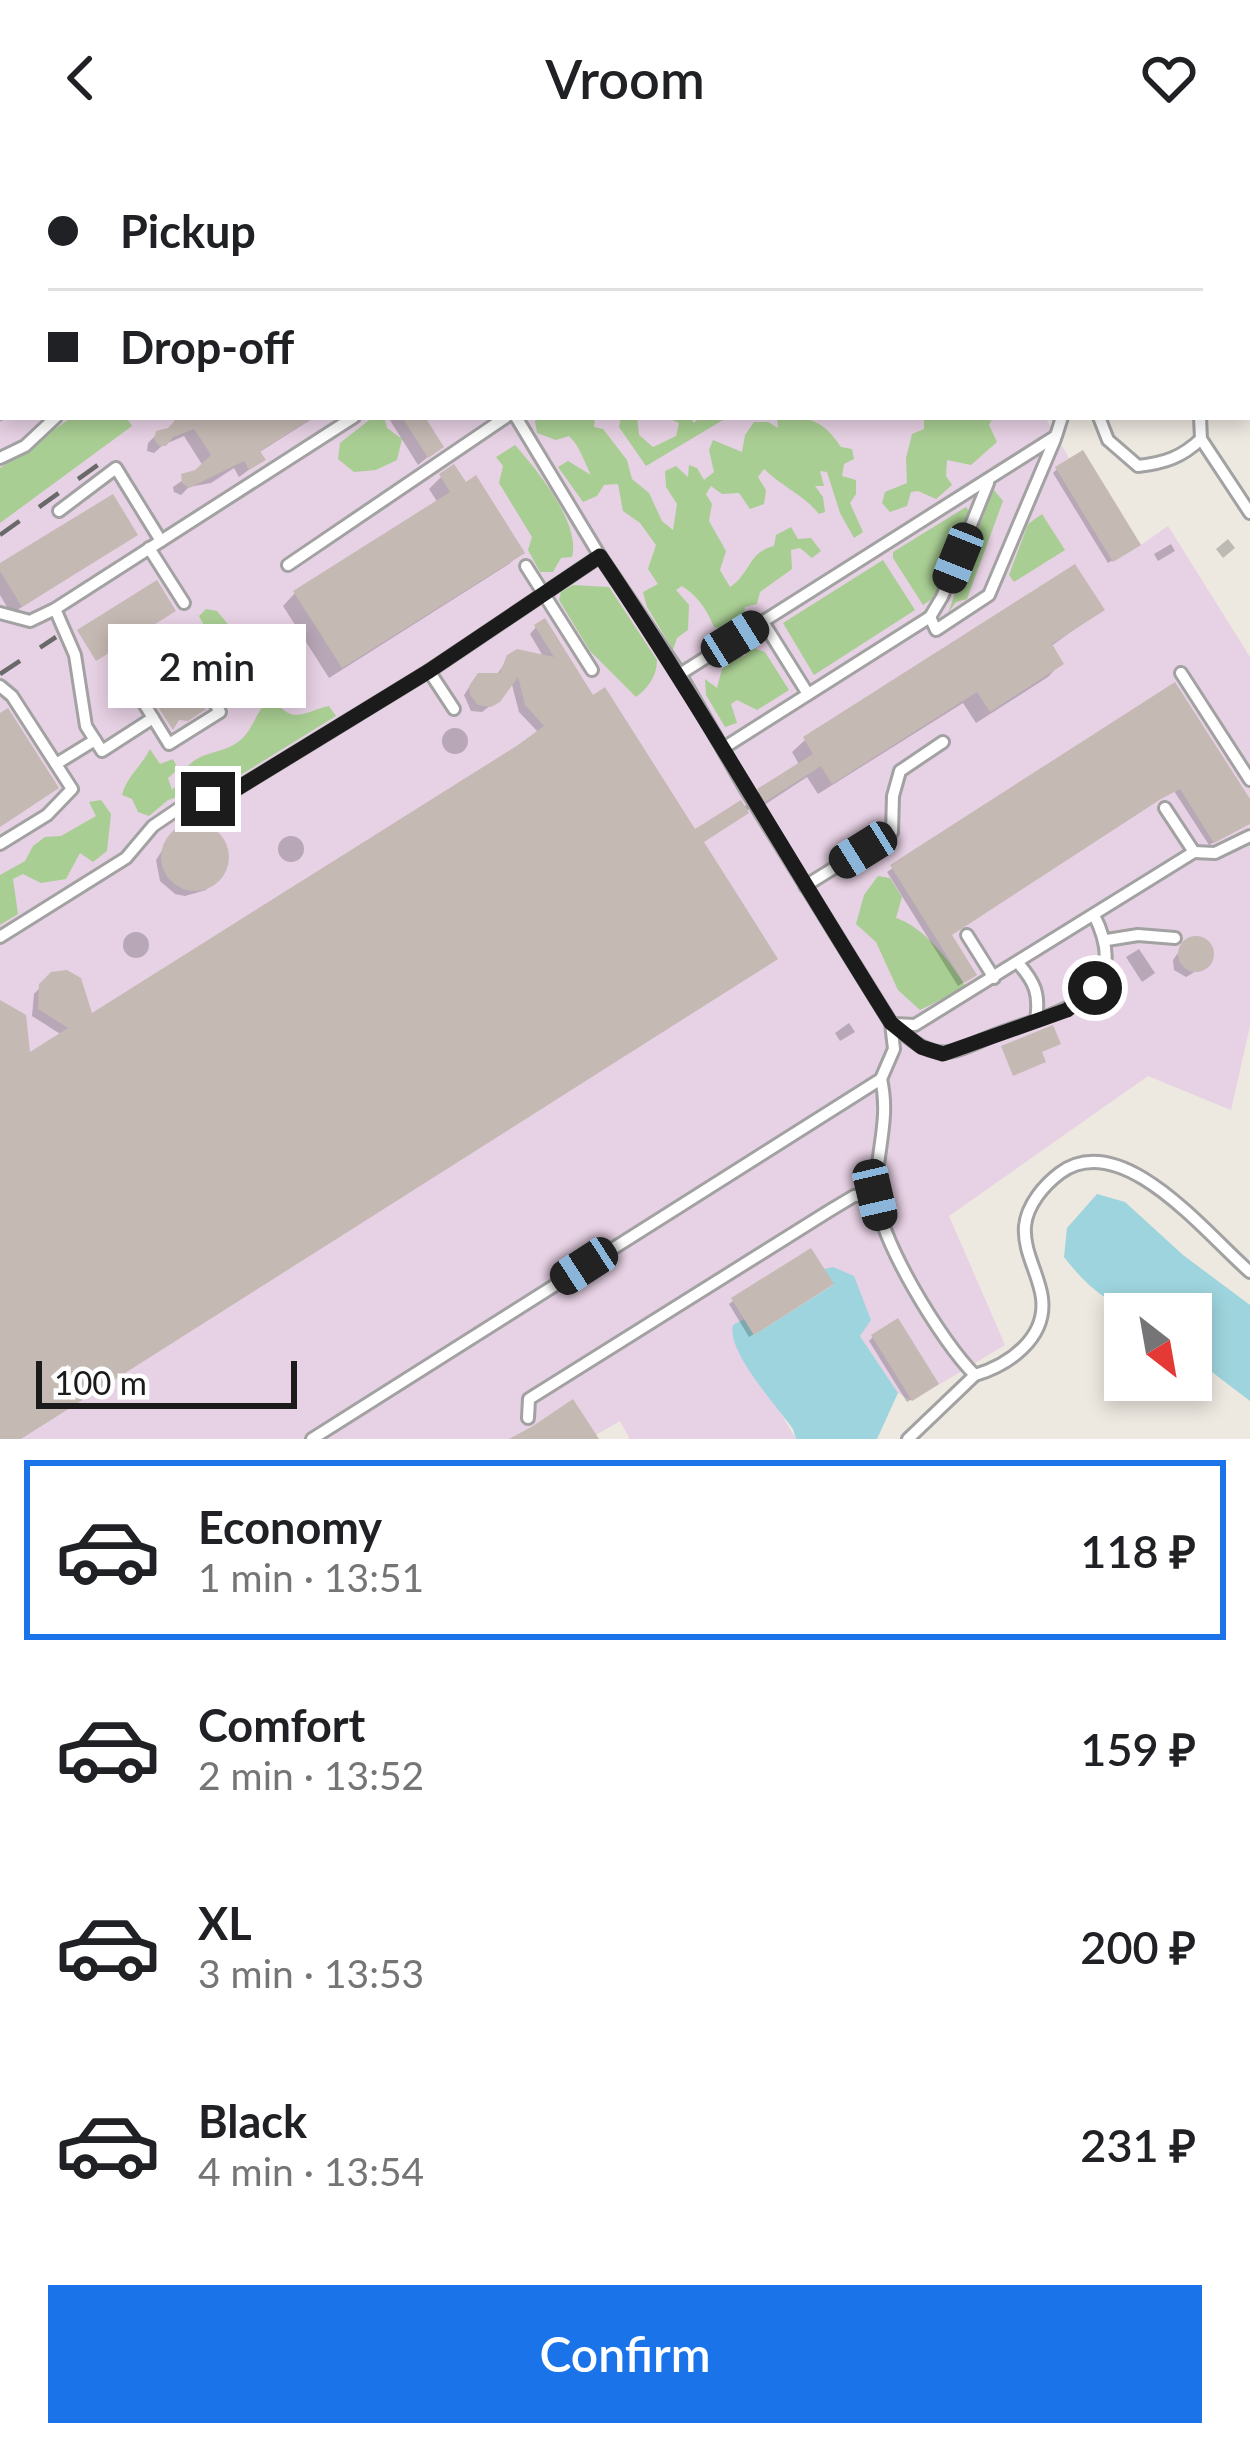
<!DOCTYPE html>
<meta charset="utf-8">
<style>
:root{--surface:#fff;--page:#f2f2f2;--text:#202124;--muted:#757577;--line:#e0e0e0;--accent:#1a73e8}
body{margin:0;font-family:Lato,sans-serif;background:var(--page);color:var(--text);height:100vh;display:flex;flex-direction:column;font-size:45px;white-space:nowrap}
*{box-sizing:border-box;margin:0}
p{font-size:39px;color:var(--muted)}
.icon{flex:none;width:66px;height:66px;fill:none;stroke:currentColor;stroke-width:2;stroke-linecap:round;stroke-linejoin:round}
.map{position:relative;height:1283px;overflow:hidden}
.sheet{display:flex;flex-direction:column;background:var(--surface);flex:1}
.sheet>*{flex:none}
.banner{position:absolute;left:0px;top:0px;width:1251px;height:264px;box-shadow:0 6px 18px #0003;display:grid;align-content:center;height:264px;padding:0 48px;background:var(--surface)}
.needle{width:78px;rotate:149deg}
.tools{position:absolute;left:1104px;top:1137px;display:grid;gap:24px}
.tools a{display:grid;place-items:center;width:108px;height:108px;border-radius:0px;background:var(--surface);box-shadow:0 6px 18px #0003;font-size:60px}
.scale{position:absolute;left:36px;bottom:30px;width:261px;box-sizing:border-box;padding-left:12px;border:6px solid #1b1b1b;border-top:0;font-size:33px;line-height:42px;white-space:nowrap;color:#1b1b1b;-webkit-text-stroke:9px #fff;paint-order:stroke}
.end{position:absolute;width:54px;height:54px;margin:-27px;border:15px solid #1b1b1b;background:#fff;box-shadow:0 0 0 6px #fff}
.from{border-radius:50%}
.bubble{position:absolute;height:84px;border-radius:0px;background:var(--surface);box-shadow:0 6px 18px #0003;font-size:39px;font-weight:600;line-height:84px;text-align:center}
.car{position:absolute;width:36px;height:72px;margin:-36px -18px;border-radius:15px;box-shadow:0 0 9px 3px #0007;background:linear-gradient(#222 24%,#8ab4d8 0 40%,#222 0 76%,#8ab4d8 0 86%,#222 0)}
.banner b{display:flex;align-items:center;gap:42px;height:114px;font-size:45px}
.banner b+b{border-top:3px solid var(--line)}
.banner i{width:30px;height:30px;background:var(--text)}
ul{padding:21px 0 0;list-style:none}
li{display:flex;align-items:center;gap:36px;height:180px;margin:0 24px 18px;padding:0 24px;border:6px solid transparent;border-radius:0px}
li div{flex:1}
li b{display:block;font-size:45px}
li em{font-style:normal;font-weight:600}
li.selected{border-color:var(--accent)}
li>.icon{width:108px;height:108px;stroke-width:1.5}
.cta{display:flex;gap:24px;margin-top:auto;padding:24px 48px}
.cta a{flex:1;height:138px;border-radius:0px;background:var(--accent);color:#fff;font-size:48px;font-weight:600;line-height:138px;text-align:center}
header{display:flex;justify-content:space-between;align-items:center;height:156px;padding:0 48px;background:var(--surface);font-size:54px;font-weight:600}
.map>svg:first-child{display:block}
.industrial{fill:#e7d1e4}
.forest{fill:#a9ce93}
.water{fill:#9ed4dd}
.shadow{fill:#0003}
.building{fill:#c5b9b3}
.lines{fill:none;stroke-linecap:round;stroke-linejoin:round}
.service-casing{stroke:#a2a2a2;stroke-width:16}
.minor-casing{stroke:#a2a2a2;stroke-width:27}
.service{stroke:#fff;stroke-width:10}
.minor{stroke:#fff;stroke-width:21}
.rail{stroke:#696969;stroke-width:4.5;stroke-dasharray:24 24;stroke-linecap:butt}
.route{stroke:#1b1b1b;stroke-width:15}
</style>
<header><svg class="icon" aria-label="back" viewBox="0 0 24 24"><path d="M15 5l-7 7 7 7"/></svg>Vroom<svg class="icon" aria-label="heart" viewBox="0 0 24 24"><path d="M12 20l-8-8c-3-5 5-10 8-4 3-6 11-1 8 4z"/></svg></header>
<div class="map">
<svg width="1250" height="1283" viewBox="0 0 1250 1283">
<rect width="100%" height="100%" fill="#ede8e0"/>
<path class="industrial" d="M0 0H884L885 3H3V261H1045L1069 302 1056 311 1141 389 1168 370 1250 501V870L1231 954 1148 920 949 1060 1005 1189 912 1245 898 1237 860 1180 859 1138 854 1121 834 1128 754 1179 744 1163 768 1236 796 1283H630L620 1265 589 1283H0Z"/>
<g class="forest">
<path d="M72 261H126L132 270 0 367V312Z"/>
<path d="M373 261H384L387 272 402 283 397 304 376 314 354 316 338 303 340 287Z"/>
<path d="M539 261H595L594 271 603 273 627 304 632 323 649 337 662 365 673 374 677 348 666 331 665 315 676 310 688 321 689 309 697 312 704 324 714 316 709 294 713 284 742 296 745 279 754 266H768L778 272 777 261C810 261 822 263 841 291L852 293 854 303 844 308 842 320 856 324V338L850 347 863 376 854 382 840 357 827 316 820 315 824 330H815L823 341 825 356 819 358C803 338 782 331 764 313L758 321 766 334 764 348 750 353 739 337 722 338 711 330 706 338 712 348 709 365 726 395 720 414 730 431C751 417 748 396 774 390L776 379 791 371 798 383 811 382 821 395 812 402 800 392 791 394 792 413 760 436 757 448 745 451 744 461 735 470 729 468 724 474 714 471C707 454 698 440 682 430L676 434 689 449 688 474 677 482 673 494 647 451 643 436 658 428 648 413 656 389 640 367 623 355 618 328 604 329 597 340 583 346 558 311 568 305 591 319C584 306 580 290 569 280L556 284 537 277 535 265Z"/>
<path d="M621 261H637L639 279 653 291 676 280 679 267 666 261H690L694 267 700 261H728L646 310 619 271Z"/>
<path d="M924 261H993L989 269 997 286 971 309 947 304 946 320 952 329 936 343 918 335 911 336 907 350 890 356 882 347 885 336 907 327 906 302 912 278 924 273Z"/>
<path d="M515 289C538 315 581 368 572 401L561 402 553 416H540L528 394 532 381 499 327 503 310 496 301Z"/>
<path d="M993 333 1003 345 967 443 956 446 948 457Z"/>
<path d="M966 351 970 356 938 439 923 449 893 402V396Z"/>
<path d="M1042 358 1065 394 1014 426 1009 419 1028 368Z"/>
<path d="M883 404 915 454 814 519 783 467Z"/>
<path d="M573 429 609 431 657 504C657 520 648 532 636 541L590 495 559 444 561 436Z"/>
<path d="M206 453 217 455 232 473 246 512 227 524 220 506 210 498V481L199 460Z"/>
<path d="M748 490 765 496 789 534 757 554 737 544 731 548 737 567 725 571 706 539 705 523 717 532 722 513 734 501 745 500Z"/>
<path d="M272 542C294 570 302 556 329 550L336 560 234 623 168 644 149 660 138 656 132 643 122 639C127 620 141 611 150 593L160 608 173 603 178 613 168 622 172 634C180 626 182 616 189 609 202 596 221 597 235 588 254 577 255 553 272 542Z"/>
<path d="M101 644 111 658 107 695 93 706 80 697 66 723 41 727 23 718 13 723 18 758 0 769V719L25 705 33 690 45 681 61 680 96 660 89 646Z"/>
<path d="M878 720 890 722 902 741 896 762C924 771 950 805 966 831L920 854 898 834 876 786 856 768 864 739Z"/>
</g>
<g class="water">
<path d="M1097 1038 1125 1046 1183 1099 1250 1149V1245L1191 1200V1158C1128 1158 1104 1152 1064 1101L1067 1072Z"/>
<path d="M833 1111 854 1120 871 1164 860 1180 898 1237 877 1283H796L793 1273C777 1250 726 1195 733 1169L744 1163 754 1179 833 1129 824 1113Z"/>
</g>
<g class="shadow">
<path d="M1104 0H1166L1099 3Z"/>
<path d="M1250 130V211L1248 208Z"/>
<path d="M3 230V261H8L0 266Z"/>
<path d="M172 261H315L258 297 262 304 239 321 234 312 211 327 189 331 181 339 174 336 173 331 203 310 184 280 163 289 154 297 147 295 148 287 158 277 169 275 176 267Z"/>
<path d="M388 261H421L440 291 418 309Z"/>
<path d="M1057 313 1133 392 1108 407 1053 317Z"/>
<path d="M441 321 521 396 509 408 329 522 283 450 295 437 438 347 429 333Z"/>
<path d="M134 379 11 458 0 439V411Z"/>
<path d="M1228 383 1235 392 1223 402 1216 393Z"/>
<path d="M1171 388 1175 395 1158 405 1154 398Z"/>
<path d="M1074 412 1101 454 1050 491 1060 508 1048 521 976 567 963 547 818 638 807 621 752 657 749 653 701 687 0 1283V848L27 901 62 879 32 860 34 838 52 819 90 861 539 577 519 556 511 525 498 544 482 556 471 555 464 539 472 527 496 520 509 501 544 502 530 478 536 471 694 677 743 652 759 636 800 610 792 596 805 584Z"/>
<path d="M1174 530 1250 649V666L1209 689 1174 635 1153 647 949 779 969 823 958 830 887 716Z"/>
<circle cx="455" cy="585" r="13"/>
<path d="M196 670 220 682 226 702 206 734 185 740 175 738 160 725 156 704 170 682Z"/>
<circle cx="291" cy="693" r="13"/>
<circle cx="136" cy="789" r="13"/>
<path d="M1198 783 1211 795 1206 809 1186 821 1174 814 1173 804 1186 786Z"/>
<path d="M1139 793 1155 817 1142 826 1126 801Z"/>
<path d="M849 867 855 876 840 885 835 877Z"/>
<path d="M826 1132 749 1181 729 1148 733 1145Z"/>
<path d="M873 1181 931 1232 907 1246 869 1185Z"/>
</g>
<g class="building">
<path d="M178 261H314L260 295 266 304 249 314 244 305 189 332 182 327 181 318 195 314 211 299 194 273 173 281 166 290H159L154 283 156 275 168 272Z"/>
<path d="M402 261H425L444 291 428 302Z"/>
<path d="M1083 294 1141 389 1113 406 1055 311Z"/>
<path d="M454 308 466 326 476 319 525 397 342 512 293 435 450 336 439 318Z"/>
<path d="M113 338 138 379 22 451 0 415V407Z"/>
<path d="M1075 408 1105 454 1052 488 1064 508 990 556 977 536 832 628 821 610 765 646 757 633 813 598 803 581Z"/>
<path d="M157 424 176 455 96 505 77 474Z"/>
<path d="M545 462 593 539 605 531 695 673 741 644 749 657 704 686 778 803 21 1283H0V844L26 859 30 896 68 872 38 853 39 828 51 816 67 814 81 822 92 857 518 589 544 570 525 549 518 521 500 546 491 551 478 549 470 539 469 530 478 517H500L507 499 517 493 554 501 534 469Z"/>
<path d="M176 518 188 526 191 536 196 538 195 546 206 553 188 565 179 564 173 574 145 531Z"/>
<path d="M1175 526 1250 643V668L1214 687 1180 633 1161 643 952 779 977 819 964 827 890 709Z"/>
<path d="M8 552 59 632 0 671V557Z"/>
<circle cx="195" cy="701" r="34"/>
<circle cx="1196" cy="798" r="18"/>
<path d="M1053 869 1061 888 1042 896 1046 906 1013 920 1001 890Z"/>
<path d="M811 1092 834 1128 754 1179 731 1142Z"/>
<path d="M898 1162 939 1228 912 1245 871 1179Z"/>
<path d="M573 1243 599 1283H509L533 1270Z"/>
</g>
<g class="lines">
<g class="service-casing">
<g id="service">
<path d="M356 0 358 3"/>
<path d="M922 0 923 3"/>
<path d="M1211 0 1213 3"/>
<path d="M1248 77 1250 82"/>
<path d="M0 157V160"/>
<path d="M516 261 600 400 680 518 745 632 891 867C906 879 919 893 938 896 956 899 982 883 1000 877 1061 855 1135 841 1094 759"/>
<path d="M1099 261 1108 284 1138 310C1165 307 1182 301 1201 283"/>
<path d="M1200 261 1201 283 1250 357"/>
<path d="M0 302 25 290 56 261"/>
<path d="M59 355 116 312 161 385"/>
<path d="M149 392 184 447"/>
<path d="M288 409 506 261"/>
<path d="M526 410 592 514"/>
<path d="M55 453 75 499 86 570 102 595 153 562"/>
<path d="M0 457 30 465 55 453 354 261"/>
<path d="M930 461 936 474 989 439 1055 283"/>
<path d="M763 466 808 538"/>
<path d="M184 496 220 556 169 588 132 528Z"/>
<path d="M429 515 454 553"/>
<path d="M1181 517 1250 624"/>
<path d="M680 518 1056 280 1062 261"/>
<path d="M0 530 12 540 72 633 47 659 0 688"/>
<path d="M725 591 930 461 942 441 988 327"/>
<path d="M56 608 95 584"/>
<path d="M1194 696 1215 697 1250 680"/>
<path d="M805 730 892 676 893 640 900 615 943 586"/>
<path d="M967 779 994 822"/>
<path d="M0 781 126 702 153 670 178 653 238 632 429 515 600 400"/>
<path d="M1107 784 1138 779 1175 782"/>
<path d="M1018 807C1035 826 1040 838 1036 864"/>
<path d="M894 868 915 869 1194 696 1165 652"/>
<path d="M881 923C890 962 877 993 876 1033 874 1077 943 1188 975 1219 1009 1209 1047 1182 1042 1142 1039 1118 1023 1096 1025 1070 1027 1049 1044 1029 1060 1017 1122 971 1207 1079 1250 1116"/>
<path d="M528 1262 529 1243 829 1055 854 1040 875 1039"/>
<path d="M312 1283 881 923 894 893 891 867"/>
<path d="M908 1283 975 1219"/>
</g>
</g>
<g class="minor-casing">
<g id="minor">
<path d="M982 0 984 3"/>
<path d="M1036 3 1040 0"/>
</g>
</g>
<use href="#service" class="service"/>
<use href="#minor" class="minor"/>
<g class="rail">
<path d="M0 379 116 296"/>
<path d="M0 518 56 481"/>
</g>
</g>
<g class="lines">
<path class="route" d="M208 643 238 632 429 515 600 400C703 553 793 712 891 867L921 891 943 898 1067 854 1095 832"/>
</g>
</svg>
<div class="tools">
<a><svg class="needle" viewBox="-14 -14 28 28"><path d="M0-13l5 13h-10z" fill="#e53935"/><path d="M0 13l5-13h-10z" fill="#757577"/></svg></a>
</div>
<div class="scale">100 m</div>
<i class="end from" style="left:1095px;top:832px"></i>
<i class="end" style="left:208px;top:643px"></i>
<div class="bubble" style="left:108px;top:468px;width:198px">2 min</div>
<i class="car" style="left:958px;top:402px;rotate:202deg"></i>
<i class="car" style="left:735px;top:483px;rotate:58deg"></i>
<i class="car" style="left:863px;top:694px;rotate:238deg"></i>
<i class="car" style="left:875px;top:1039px;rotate:167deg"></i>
<i class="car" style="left:584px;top:1110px;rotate:237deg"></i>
<div class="banner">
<b><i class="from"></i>Pickup</b>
<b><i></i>Drop-off</b>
</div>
</div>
<section class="sheet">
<ul>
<li class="selected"><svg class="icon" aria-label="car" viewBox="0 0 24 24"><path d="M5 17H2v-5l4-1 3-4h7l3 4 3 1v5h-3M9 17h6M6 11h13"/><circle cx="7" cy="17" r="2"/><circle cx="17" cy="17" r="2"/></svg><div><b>Economy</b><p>1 min · 13:51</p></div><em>118 ₽</em></li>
<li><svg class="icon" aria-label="car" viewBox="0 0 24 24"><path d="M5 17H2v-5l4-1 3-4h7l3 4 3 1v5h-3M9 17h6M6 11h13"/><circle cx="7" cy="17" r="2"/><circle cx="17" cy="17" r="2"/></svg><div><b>Comfort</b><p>2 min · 13:52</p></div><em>159 ₽</em></li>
<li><svg class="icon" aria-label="car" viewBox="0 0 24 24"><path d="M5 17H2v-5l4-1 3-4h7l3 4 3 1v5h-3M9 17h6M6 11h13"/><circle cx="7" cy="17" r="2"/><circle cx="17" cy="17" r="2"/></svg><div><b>XL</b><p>3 min · 13:53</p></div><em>200 ₽</em></li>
<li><svg class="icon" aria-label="car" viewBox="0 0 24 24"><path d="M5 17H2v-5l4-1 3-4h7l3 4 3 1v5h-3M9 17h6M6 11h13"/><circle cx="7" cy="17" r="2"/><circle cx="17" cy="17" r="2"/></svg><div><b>Black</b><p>4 min · 13:54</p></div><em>231 ₽</em></li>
</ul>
<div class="cta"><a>Confirm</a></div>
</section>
